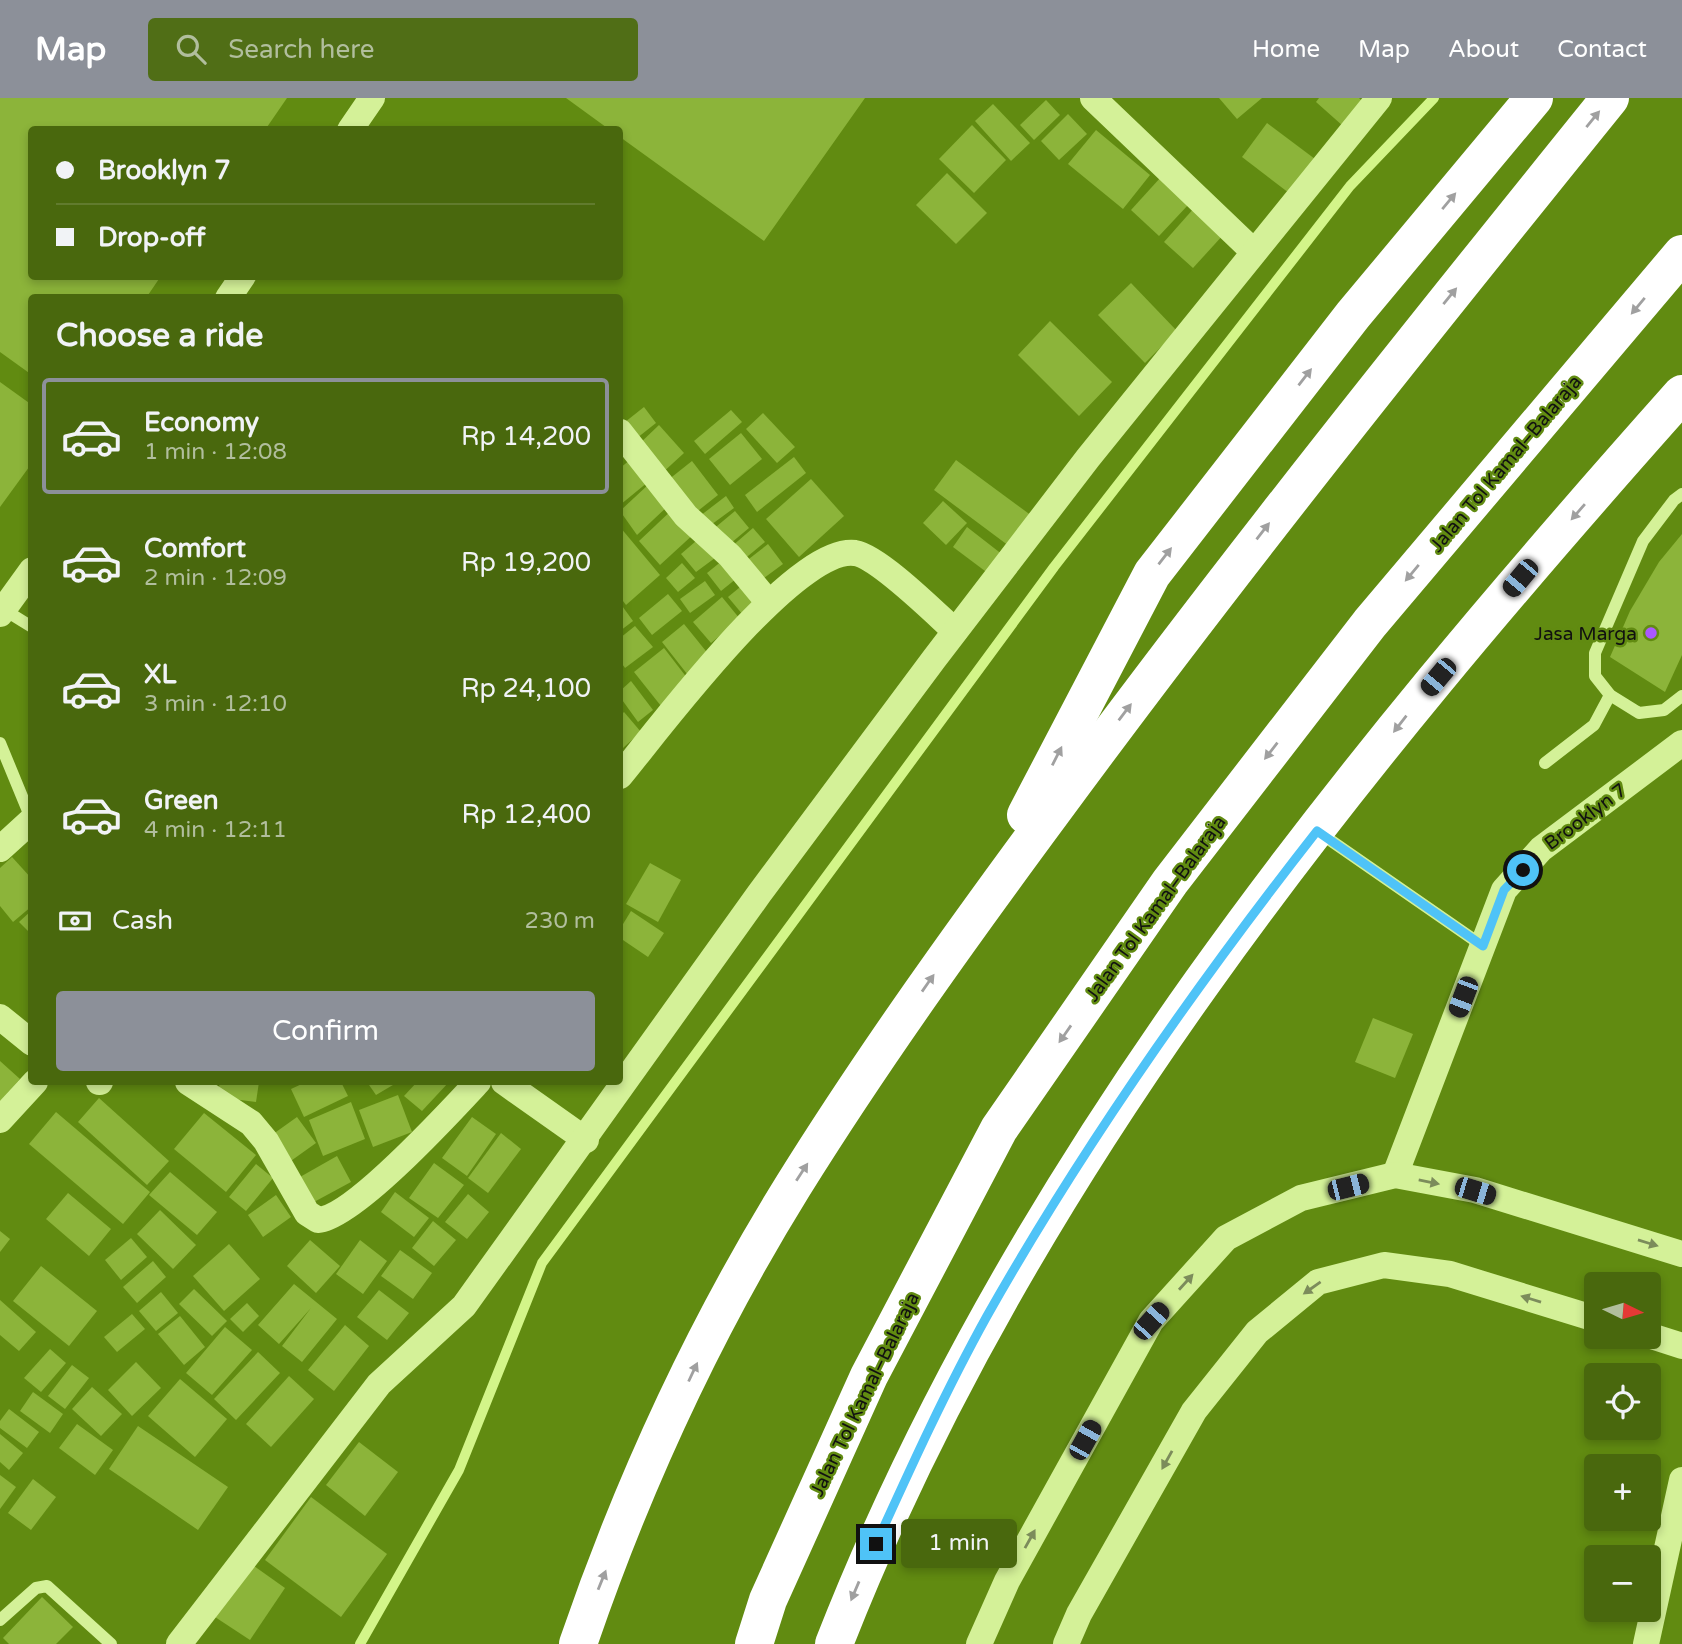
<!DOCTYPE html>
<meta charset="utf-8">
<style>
:root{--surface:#49680d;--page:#506e16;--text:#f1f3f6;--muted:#b1be9d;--line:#617b2e;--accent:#8c9099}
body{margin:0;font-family:"Varela Round",sans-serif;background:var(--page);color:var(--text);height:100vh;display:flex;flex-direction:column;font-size:26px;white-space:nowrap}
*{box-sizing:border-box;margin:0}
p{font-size:23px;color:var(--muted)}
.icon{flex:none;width:38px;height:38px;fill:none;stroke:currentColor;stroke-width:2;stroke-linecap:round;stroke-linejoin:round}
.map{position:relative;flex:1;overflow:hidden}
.sheet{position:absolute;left:28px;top:196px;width:595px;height:791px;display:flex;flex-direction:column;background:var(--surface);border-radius:7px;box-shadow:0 4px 10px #0003}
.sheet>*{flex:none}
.banner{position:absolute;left:28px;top:28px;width:595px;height:154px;border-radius:7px;box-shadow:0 4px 10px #0003;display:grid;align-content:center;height:154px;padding:0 28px;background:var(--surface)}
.needle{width:46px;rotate:95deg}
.fabs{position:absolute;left:1584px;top:1174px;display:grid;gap:14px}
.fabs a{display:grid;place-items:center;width:77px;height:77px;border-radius:7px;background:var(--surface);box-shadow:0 4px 10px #0003;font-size:35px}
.end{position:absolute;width:32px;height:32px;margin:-16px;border:9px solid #4fc3f7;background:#111;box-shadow:0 0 0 4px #111}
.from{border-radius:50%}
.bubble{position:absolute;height:49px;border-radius:7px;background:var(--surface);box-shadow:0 4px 10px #0003;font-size:23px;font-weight:600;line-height:49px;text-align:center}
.car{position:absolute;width:21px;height:42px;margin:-21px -10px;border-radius:9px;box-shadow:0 0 5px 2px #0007;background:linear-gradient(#222 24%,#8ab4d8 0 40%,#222 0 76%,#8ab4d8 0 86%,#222 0)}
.banner b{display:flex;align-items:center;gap:24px;height:66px;font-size:26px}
.banner b+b{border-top:2px solid var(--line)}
.banner i{width:18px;height:18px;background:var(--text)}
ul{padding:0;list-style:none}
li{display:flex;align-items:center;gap:21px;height:116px;margin:0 14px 10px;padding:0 14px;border:4px solid transparent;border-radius:7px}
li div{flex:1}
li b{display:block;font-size:26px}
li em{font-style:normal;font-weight:600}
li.selected{border-color:var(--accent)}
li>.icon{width:63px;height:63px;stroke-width:1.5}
h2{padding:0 28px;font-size:32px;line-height:84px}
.pay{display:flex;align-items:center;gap:18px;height:77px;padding:0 28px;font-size:26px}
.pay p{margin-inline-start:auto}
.cta{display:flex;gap:14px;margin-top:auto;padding:14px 28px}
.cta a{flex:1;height:80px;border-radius:7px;background:var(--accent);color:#fff;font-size:28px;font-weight:600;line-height:80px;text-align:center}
header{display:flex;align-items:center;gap:42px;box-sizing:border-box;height:98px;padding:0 35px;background:var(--accent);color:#fff}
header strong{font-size:33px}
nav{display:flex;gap:38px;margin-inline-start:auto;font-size:24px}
.search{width:490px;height:63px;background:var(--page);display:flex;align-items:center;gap:18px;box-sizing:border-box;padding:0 24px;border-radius:7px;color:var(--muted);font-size:26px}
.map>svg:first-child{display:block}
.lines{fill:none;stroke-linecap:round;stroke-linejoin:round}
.stream{stroke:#d3f589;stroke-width:10}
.building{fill:#8cb43a}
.service{stroke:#d4f198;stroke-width:12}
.minor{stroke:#d4f198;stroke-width:26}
.motorway{stroke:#fff;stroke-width:38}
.oneway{fill:#a0a0a0}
.oneway2{fill:#7c8c5b}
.route{stroke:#4fc3f7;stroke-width:9}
.poi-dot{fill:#aa58ff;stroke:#618b11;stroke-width:2.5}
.labels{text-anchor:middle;stroke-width:5;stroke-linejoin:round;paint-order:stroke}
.street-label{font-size:19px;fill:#111;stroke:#618b11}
.poi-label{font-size:19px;fill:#111;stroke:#618b11;text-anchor:end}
</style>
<header>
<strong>Map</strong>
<div class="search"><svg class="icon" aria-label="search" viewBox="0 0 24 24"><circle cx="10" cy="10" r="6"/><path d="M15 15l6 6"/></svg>Search here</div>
<nav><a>Home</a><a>Map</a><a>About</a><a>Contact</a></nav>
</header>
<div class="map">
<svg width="1682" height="1546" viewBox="0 0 1682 1546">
<rect width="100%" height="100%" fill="#618b11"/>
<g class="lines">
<path class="stream" d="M360 1546 459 1372 542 1165 1054 469 1350 88 1434 0"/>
</g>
<g class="building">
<path d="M0 0H287L265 32H32V178H161L146 200H32V277L0 254Z"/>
<path d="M566 0H865L764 143 620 39V32H610Z"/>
<path d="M1219 0H1262L1237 21Z"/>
<path d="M1319 0H1359L1363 4 1343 28 1316 4Z"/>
<path d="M1046 2 1060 17 1034 42 1020 27Z"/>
<path d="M993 6 1030 45 1011 63 975 23Z"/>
<path d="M1068 16 1087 36 1059 62 1041 43Z"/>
<path d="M1267 25 1315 61 1289 95 1242 59Z"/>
<path d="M972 27 1006 62 974 95 939 61Z"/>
<path d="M1096 32 1150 77 1123 111 1068 66Z"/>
<path d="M947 75 987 115 956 146 916 107Z"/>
<path d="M1161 79 1189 106 1159 138 1131 112Z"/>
<path d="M1195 109 1224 136 1193 170 1164 144Z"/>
<path d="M1131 185 1177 233 1145 265 1098 217Z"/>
<path d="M1050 223 1112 284 1079 318 1018 257Z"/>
<path d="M0 284 32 307V365L0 409Z"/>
<path d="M644 309 656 325 632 344 620 328Z"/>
<path d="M731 312 742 324 705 356 694 343Z"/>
<path d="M763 315 795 349 777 365 746 331Z"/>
<path d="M659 327 684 355 660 377 635 350Z"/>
<path d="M741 335 762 361 730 387 709 361Z"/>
<path d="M794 359 806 375 757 414 745 397Z"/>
<path d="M630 362 648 384 620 407V370Z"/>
<path d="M956 362 1032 418 1009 448 934 392Z"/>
<path d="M692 363 718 397 689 420 663 386Z"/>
<path d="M811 381 844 418 799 459 766 421Z"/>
<path d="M649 386 669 407 637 437 620 413Z"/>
<path d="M726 398 734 410 704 432 696 421Z"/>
<path d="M943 403 967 425 946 447 923 425Z"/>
<path d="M674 410 696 434 660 467 639 443Z"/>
<path d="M735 413 749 430 725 450 711 433Z"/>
<path d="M620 429 660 477 626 507 620 499Z"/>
<path d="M967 429 1003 457 989 476 953 449Z"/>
<path d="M753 430 765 444 742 463 731 449Z"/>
<path d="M1682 436V557L1665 594 1610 559 1630 513 1659 464Z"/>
<path d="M703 437 719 457 696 474 681 456Z"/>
<path d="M768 446 783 466 760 483 745 464Z"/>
<path d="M728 458 742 476 721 493 707 475Z"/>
<path d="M682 465 695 480 678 494 666 480Z"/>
<path d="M705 483 715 497 690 515 680 501Z"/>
<path d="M745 485 760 505 743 517 728 499Z"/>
<path d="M668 496 682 513 652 537 639 520Z"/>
<path d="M722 499 740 521 711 545 693 524Z"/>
<path d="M620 505 633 523 620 533Z"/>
<path d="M684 526 714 563 691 581 662 544Z"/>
<path d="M635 528 653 549 625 570 620 563V540Z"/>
<path d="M664 550 691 585 661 608 634 574Z"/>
<path d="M631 583 653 612 638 624 620 599V593Z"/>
<path d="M624 614 641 634 623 650 620 647V618Z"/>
<path d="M12 759 32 781V808L13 824 0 808V770Z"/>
<path d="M650 765 681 782 658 824 626 806Z"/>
<path d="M32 812V837L19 824Z"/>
<path d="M631 813 664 835 648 859 620 840V831Z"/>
<path d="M1373 920 1413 936 1395 980 1355 964Z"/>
<path d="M0 963 20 981 0 1003Z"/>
<path d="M220 984H259L256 1004 217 999Z"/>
<path d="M306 984H341L348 998 304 1019 291 991Z"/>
<path d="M367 984H398L376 997Z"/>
<path d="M417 984H449L422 1013 404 998Z"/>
<path d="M398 997 412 1034 373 1049 359 1012Z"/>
<path d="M99 1000 169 1063 147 1087 78 1024Z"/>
<path d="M351 1004 365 1041 323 1058 309 1022Z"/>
<path d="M56 1014 150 1094 123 1126 29 1046Z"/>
<path d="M204 1015 256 1057 226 1094 174 1051Z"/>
<path d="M297 1019 316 1045 288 1065 269 1039Z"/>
<path d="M472 1019 496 1036 467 1078 442 1060Z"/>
<path d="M501 1035 521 1051 488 1095 468 1080Z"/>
<path d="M337 1058 351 1084 314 1104 300 1079Z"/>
<path d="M434 1065 464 1087 438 1120 409 1100Z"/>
<path d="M256 1066 273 1080 246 1113 229 1099Z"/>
<path d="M170 1074 217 1114 197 1137 149 1097Z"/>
<path d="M395 1094 429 1120 414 1139 381 1114Z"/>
<path d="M68 1095 111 1131 89 1158 46 1121Z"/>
<path d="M468 1096 489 1114 467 1141 445 1124Z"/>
<path d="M276 1097 291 1119 263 1139 248 1117Z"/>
<path d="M160 1112 196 1147 173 1171 137 1136Z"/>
<path d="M433 1123 456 1142 434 1168 412 1150Z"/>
<path d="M0 1133 10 1141 0 1154Z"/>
<path d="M131 1140 147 1159 121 1182 105 1162Z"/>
<path d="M310 1142 340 1168 316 1195 287 1168Z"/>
<path d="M360 1142 387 1163 363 1196 336 1176Z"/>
<path d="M229 1146 260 1181 224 1213 193 1178Z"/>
<path d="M400 1152 432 1175 413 1201 381 1178Z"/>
<path d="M153 1163 166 1179 137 1205 123 1189Z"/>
<path d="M41 1168 97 1213 69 1248 13 1203Z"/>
<path d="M294 1186 337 1221 302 1264 282 1248 311 1210 279 1246 258 1227Z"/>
<path d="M194 1191 227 1223 212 1238 179 1206Z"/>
<path d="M379 1192 409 1215 387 1242 357 1219Z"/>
<path d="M161 1194 178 1215 156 1233 139 1213Z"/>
<path d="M0 1202 36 1234 19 1253 0 1237Z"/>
<path d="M247 1205 259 1218 243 1234 230 1221Z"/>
<path d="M132 1216 145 1231 117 1254 104 1239Z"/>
<path d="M180 1218 205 1249 184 1267 158 1236Z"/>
<path d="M345 1227 369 1248 334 1293 308 1272Z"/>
<path d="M225 1229 252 1252 212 1297 186 1275Z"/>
<path d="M50 1251 66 1265 41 1294 24 1280Z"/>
<path d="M258 1254 280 1275 236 1322 214 1301Z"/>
<path d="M136 1264 161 1290 132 1318 108 1292Z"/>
<path d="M72 1267 89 1280 65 1311 48 1298Z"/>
<path d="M289 1278 314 1301 271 1349 246 1326Z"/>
<path d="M180 1281 227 1321 195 1359 148 1318Z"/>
<path d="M92 1289 122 1316 101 1338 72 1311Z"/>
<path d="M33 1294 63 1316 50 1335 20 1313Z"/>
<path d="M9 1311 39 1334 27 1350 0 1330V1323Z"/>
<path d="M77 1326 113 1352 95 1377 59 1350Z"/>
<path d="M138 1328 228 1389 198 1432 109 1371Z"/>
<path d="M0 1336 23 1355 9 1372 0 1364Z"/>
<path d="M359 1344 398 1374 365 1418 326 1387Z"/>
<path d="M0 1377 16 1389 0 1411Z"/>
<path d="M33 1381 56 1399 31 1432 8 1415Z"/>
<path d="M311 1399 387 1456 341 1519 265 1462Z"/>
<path d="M251 1466 285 1490 250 1542 215 1519Z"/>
<path d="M42 1499 73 1529 56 1546H9L3 1540Z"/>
</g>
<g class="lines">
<g class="service">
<path d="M1682 396 1674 402 1643 443 1595 555V578L1610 597 1639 615 1664 612 1682 598"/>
<path d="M3 511 32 529"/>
<path d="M0 645 28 713"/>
<path d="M1545 665 1594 627 1610 597"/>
<path d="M1317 733 1483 848"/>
<path d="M0 1522 36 1490 47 1488 111 1546"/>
</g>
<g class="minor">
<path d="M1093 0 1254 154"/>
<path d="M350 32 372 0"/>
<path d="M228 200 243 178"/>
<path d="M620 334 686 418 730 458 769 505"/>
<path d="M0 516 32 472"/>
<path d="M620 678C658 632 795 447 855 455 879 459 935 515 955 533"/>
<path d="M0 751 32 722"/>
<path d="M0 919 32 945"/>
<path d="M99 984H100"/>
<path d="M188 984 251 1025 266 1043 307 1115 318 1122C353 1120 451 1013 478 984"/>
<path d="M504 984 586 1042"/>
<path d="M0 1022 35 984"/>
<path d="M1395 1077 1504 792 1541 751 1682 645"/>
<path d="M1648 1237 1682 1248"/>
<path d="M179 1546 379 1286 464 1208 759 796 934 561 1088 360 1379 0"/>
<path d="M979 1546 1007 1483 1151 1223 1226 1140 1301 1100 1395 1077 1475 1092 1682 1156"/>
<path d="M1066 1546 1079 1516 1194 1313 1257 1234 1318 1184 1384 1167 1450 1176 1596 1221"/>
<path d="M1646 1546 1682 1382"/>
</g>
<g class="motorway">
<path d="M1026 717 1152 476 1353 217 1534 0"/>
<path d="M578 1546C632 1388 705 1230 793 1088 874 958 964 833 1055 710 1233 468 1421 234 1610 0"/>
<path d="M754 1546 768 1502 869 1278 999 1031 1170 784 1370 525 1682 156"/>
<path d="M834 1546C1019 1073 1347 672 1682 296"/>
</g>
</g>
<defs><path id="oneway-solid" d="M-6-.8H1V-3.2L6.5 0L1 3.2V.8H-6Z" transform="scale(1.75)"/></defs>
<g class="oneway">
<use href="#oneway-solid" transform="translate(1593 21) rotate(-51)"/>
<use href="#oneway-solid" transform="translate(1449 103) rotate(-50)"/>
<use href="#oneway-solid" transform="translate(1450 198) rotate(-51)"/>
<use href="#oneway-solid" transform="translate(1638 208) rotate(130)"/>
<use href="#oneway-solid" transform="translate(1305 279) rotate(-52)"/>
<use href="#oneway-solid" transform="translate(1578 414) rotate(131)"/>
<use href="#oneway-solid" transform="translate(1263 433) rotate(-52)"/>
<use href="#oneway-solid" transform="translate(1165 458) rotate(-52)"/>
<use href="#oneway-solid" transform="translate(1412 475) rotate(130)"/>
<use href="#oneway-solid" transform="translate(1125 614) rotate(-53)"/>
<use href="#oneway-solid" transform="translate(1400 626) rotate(128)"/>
<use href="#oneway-solid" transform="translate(1271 653) rotate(128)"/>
<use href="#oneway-solid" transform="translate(1057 658) rotate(-63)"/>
<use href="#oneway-solid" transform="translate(928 885) rotate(-55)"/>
<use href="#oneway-solid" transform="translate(1065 936) rotate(125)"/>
<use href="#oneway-solid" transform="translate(802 1074) rotate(-57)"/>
<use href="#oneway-solid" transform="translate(693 1274) rotate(-65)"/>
<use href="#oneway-solid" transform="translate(602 1482) rotate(-68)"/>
<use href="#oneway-solid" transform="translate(855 1493) rotate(113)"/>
</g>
<g class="oneway2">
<use href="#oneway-solid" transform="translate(1429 1084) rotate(11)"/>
<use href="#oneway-solid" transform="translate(1648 1145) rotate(17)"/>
<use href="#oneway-solid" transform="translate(1186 1184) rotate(-48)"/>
<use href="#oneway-solid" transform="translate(1312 1190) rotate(145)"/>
<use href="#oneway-solid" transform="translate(1531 1201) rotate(-163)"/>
<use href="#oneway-solid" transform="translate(1167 1362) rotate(119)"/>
<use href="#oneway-solid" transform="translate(1030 1441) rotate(-61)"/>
</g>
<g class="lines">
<path class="route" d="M876 1446C911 1369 946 1292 987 1218 1083 1048 1197 886 1317 733L1483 848 1504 792 1523 772"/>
</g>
<circle class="poi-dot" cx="1651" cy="535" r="7"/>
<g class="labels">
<g class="street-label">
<text transform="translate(1505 365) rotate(-50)" y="7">Jalan Tol Kamal–Balaraja</text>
<text transform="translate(1585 718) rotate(-37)" y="7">Brooklyn 7</text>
<text transform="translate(1155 810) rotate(-54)" y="7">Jalan Tol Kamal–Balaraja</text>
<text transform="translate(864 1296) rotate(-64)" y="7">Jalan Tol Kamal–Balaraja</text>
</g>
<g class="poi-label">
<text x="1637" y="542">Jasa Marga</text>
</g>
</g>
</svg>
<div class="fabs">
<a><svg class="needle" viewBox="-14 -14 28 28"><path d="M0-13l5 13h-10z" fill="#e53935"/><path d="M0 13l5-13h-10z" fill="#b1be9d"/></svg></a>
<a><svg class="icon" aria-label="locate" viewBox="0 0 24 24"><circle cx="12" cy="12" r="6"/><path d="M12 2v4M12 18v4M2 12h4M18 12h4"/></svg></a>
<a>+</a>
<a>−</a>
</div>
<i class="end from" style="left:1523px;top:772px"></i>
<i class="end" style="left:876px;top:1446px"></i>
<div class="bubble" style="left:901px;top:1421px;width:116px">1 min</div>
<i class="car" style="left:1520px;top:480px;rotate:220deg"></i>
<i class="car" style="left:1438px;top:579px;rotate:220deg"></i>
<i class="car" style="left:1463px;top:899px;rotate:201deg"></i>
<i class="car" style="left:1348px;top:1089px;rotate:76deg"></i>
<i class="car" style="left:1475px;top:1093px;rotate:107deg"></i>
<i class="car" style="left:1151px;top:1223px;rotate:42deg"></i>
<i class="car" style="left:1085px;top:1342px;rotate:29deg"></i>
<div class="banner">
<b><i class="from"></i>Brooklyn 7</b>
<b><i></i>Drop-off</b>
</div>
<section class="sheet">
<h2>Choose a ride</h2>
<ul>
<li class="selected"><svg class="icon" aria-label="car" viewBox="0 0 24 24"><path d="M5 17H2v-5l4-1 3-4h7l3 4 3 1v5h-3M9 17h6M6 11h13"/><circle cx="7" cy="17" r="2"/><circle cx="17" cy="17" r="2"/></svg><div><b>Economy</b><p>1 min · 12:08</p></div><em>Rp 14,200</em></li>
<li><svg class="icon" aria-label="car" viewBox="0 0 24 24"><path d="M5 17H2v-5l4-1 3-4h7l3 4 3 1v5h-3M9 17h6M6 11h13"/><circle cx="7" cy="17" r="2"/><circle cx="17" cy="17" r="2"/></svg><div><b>Comfort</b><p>2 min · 12:09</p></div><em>Rp 19,200</em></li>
<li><svg class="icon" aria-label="car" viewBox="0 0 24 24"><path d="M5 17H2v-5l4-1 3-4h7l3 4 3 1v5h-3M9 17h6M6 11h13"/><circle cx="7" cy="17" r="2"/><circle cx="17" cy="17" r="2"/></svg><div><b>XL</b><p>3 min · 12:10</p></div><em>Rp 24,100</em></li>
<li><svg class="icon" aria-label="car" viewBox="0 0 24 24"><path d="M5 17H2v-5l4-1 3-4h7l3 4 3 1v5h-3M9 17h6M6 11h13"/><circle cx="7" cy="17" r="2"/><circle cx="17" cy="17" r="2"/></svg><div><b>Green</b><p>4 min · 12:11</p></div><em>Rp 12,400</em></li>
</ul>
<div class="pay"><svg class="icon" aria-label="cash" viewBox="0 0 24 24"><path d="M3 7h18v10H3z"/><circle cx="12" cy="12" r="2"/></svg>Cash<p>230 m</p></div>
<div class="cta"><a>Confirm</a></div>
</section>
</div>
